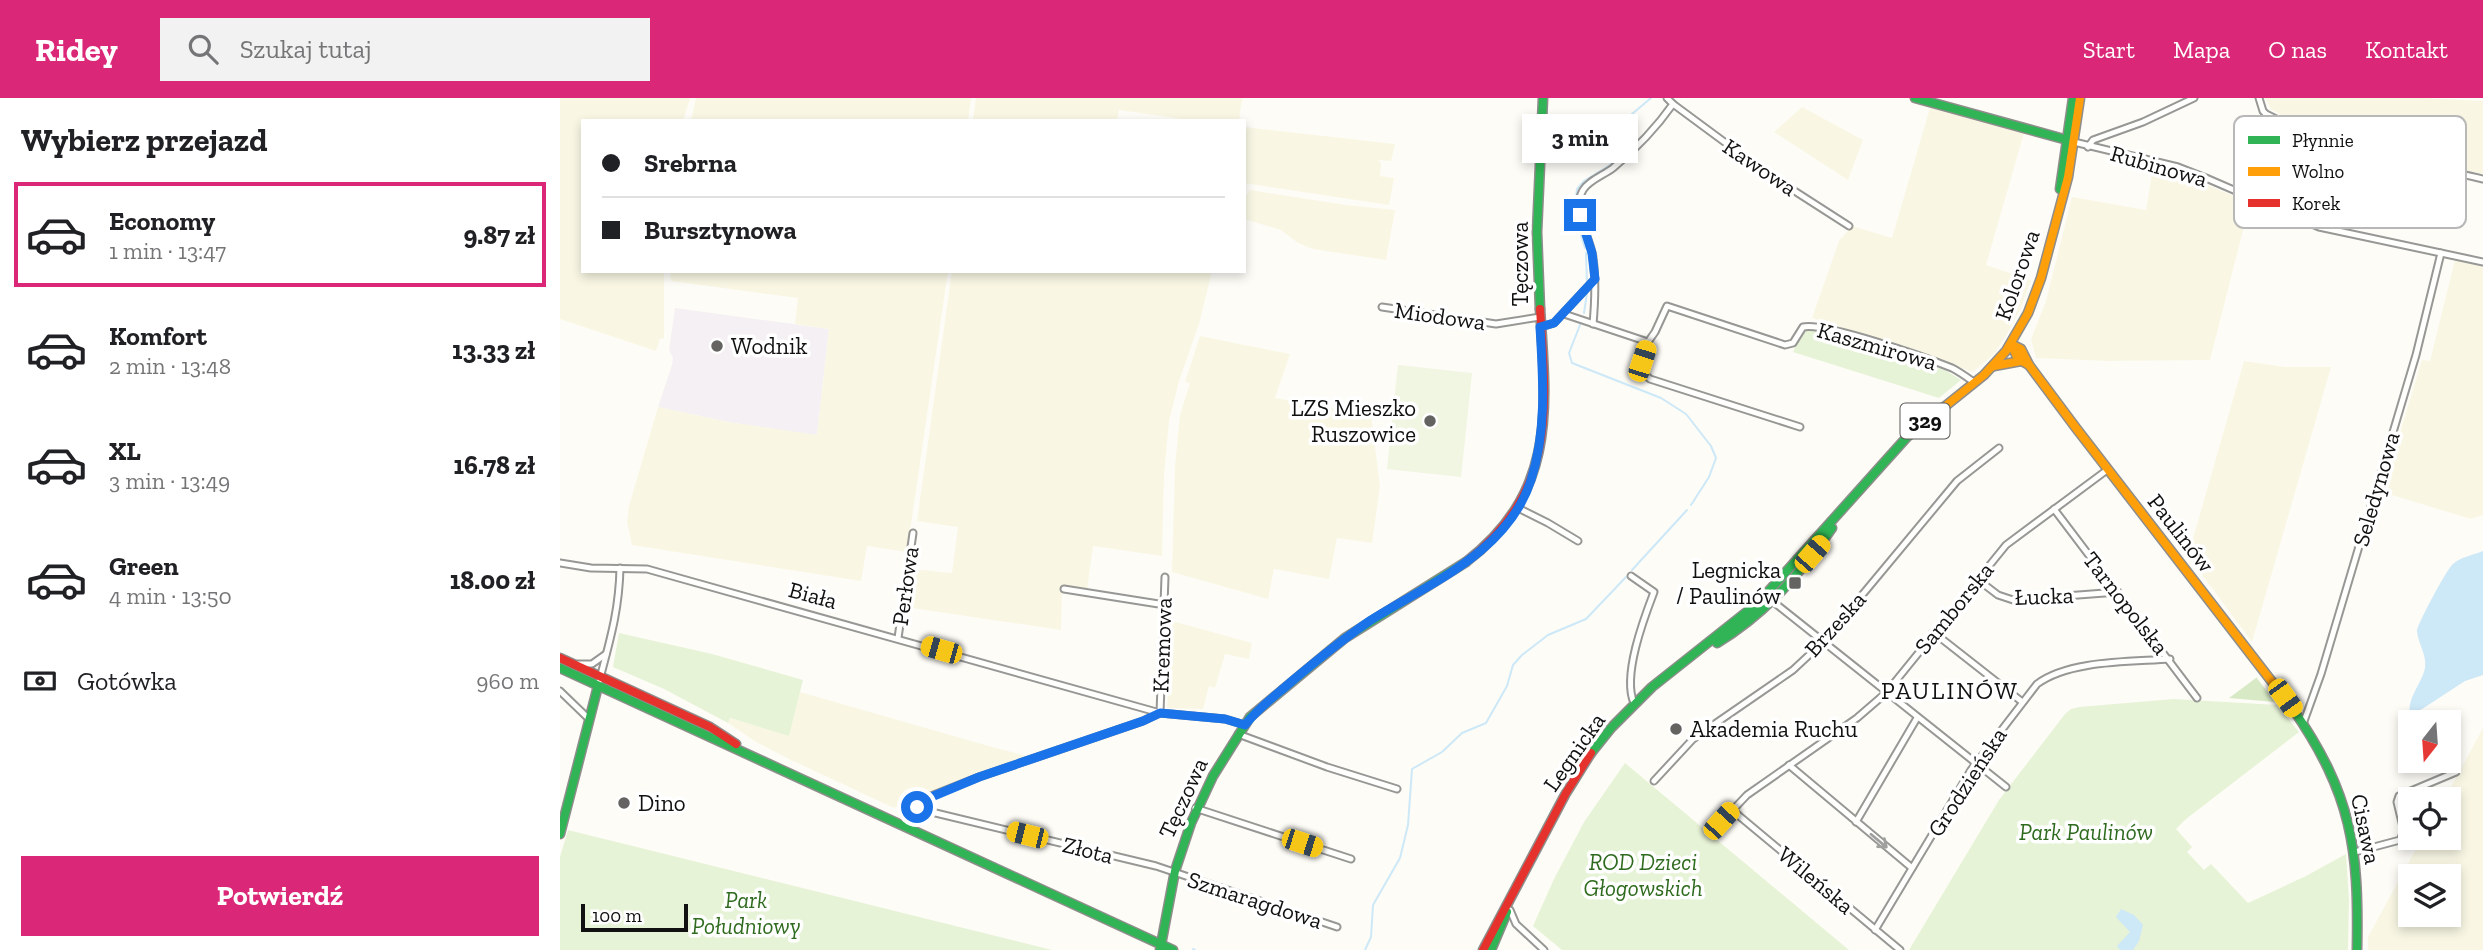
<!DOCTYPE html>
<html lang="pl">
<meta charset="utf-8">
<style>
:root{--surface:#fff;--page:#f2f2f2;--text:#202124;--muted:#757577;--line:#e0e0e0;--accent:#db2777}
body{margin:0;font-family:"Zilla Slab",serif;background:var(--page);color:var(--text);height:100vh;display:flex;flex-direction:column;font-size:26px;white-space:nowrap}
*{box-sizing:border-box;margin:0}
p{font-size:23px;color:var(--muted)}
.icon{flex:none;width:38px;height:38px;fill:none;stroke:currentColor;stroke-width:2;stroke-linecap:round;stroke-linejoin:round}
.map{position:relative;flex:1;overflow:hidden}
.drawer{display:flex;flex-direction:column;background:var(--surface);width:560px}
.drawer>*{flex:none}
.top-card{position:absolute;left:21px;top:21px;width:665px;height:154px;border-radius:0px;box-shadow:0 4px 10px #0003;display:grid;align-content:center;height:154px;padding:0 21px;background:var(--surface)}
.needle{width:46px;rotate:197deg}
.fabs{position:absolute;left:1838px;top:612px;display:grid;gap:14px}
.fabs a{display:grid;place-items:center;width:63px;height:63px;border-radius:0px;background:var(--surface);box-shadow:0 4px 10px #0003;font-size:35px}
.scale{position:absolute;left:21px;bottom:18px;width:107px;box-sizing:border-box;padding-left:7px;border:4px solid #111;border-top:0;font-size:19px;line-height:24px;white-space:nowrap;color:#111;-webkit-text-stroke:5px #fff;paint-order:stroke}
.end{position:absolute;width:32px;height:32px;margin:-16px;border:9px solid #1a73e8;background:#fff;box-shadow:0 0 0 4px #fff}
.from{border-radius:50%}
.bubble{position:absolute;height:49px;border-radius:0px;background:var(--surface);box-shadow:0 4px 10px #0003;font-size:23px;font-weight:700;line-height:49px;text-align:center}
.car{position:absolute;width:21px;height:42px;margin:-21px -10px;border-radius:9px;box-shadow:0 0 5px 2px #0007;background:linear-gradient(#f5c518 24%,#345 0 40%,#f5c518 0 76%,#345 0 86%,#f5c518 0)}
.top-card b{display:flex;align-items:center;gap:24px;height:66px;font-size:26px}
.top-card b+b{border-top:2px solid var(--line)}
.top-card i{width:18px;height:18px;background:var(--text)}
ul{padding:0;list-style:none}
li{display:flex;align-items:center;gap:21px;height:105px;margin:0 14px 10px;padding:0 7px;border:4px solid transparent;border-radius:0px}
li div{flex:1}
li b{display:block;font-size:26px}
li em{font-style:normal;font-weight:700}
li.active{border-color:var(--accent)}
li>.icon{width:63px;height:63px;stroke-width:1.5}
h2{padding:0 21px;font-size:32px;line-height:84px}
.pay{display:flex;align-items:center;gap:18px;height:77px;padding:0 21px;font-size:26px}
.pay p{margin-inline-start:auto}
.primary-button{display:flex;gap:14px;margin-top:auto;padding:14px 21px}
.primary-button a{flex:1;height:80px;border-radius:0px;background:var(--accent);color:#fff;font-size:28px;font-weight:700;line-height:80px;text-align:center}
header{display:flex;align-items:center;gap:42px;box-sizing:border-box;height:98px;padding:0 35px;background:var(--accent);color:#fff}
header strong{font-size:33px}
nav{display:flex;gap:38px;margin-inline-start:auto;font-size:24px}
.search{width:490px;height:63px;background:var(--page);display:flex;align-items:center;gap:18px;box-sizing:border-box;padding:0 24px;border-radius:0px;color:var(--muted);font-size:26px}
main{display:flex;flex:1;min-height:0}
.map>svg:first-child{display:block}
.industrial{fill:#f5f0f3}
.farmland{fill:#f9f7e4;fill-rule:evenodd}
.green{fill:#e7f3d7}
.forest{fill:#d8eac5}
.pitch{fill:#f0f6e1}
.water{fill:#cde8f7}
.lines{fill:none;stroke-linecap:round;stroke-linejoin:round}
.stream{stroke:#cde8f7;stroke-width:2}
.street-casing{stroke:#979795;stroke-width:9}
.fast-casing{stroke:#8e8d8b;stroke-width:11}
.slow-casing{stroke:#8e8d8b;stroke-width:11}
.jam-casing{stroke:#8e8d8b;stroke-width:11}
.street{stroke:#fffffe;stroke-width:5}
.fast{stroke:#30b455;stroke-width:8}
.slow{stroke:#ff9f0a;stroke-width:8}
.jam{stroke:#e5322d;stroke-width:8}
.oneway{stroke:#a0a09f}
.route{stroke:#1a73e8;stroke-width:9}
.poi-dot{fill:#646362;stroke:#fff;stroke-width:2.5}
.labels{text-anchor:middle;stroke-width:7;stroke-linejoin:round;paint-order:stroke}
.shield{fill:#fff;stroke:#585858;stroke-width:2}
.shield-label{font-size:21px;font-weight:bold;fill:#111}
.street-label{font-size:23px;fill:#111;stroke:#fff}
.poi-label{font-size:23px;fill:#111;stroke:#fff;text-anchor:start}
.park-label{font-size:23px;font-style:italic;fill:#2f6b1f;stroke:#fff}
.neighbourhood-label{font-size:24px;letter-spacing:2px;fill:#111;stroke:#fff}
.key{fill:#fff;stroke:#b8b8b8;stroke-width:2}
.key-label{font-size:19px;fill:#111}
</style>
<header>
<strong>Ridey</strong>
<div class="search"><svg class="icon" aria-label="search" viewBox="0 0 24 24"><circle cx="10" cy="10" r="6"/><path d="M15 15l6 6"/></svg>Szukaj tutaj</div>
<nav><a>Start</a><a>Mapa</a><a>O nas</a><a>Kontakt</a></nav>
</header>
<main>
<section class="drawer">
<h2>Wybierz przejazd</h2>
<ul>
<li class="active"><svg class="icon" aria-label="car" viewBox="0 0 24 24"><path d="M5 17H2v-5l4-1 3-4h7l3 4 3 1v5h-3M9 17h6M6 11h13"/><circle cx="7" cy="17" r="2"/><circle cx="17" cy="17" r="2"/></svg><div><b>Economy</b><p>1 min · 13:47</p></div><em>9.87 zł</em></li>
<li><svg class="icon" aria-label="car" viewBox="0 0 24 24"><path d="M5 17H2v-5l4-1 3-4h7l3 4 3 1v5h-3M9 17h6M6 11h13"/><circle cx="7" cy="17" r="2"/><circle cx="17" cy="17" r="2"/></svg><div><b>Komfort</b><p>2 min · 13:48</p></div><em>13.33 zł</em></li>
<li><svg class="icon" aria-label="car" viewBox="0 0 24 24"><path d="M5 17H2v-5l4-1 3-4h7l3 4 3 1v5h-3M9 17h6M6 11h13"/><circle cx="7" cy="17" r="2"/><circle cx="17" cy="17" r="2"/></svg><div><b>XL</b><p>3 min · 13:49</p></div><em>16.78 zł</em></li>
<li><svg class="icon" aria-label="car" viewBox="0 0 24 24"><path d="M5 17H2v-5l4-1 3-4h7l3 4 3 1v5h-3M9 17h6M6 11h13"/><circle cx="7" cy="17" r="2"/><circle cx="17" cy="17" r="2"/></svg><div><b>Green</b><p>4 min · 13:50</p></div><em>18.00 zł</em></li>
</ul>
<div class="pay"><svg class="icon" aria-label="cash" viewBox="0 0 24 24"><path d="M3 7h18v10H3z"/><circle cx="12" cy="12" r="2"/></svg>Gotówka<p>960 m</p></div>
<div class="primary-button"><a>Potwierdź</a></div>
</section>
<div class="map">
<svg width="1923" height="852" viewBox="0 0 1923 852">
<rect width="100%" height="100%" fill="#fdfcf7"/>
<path class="industrial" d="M115 210 269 231 257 338 168 324 98 309 112 267 113 260 109 252Z"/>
<g class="farmland">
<path d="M0 0H130L123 23H23V173H104V240L100 241 96 253 0 221Z"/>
<path d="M136 0H411L408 23H131Z"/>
<path d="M416 0H682L679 23H637L559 12 557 23H413Z"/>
<path d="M1705 0H1865L1923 3V76L1814 52 1743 28 1721 17 1711 11Z"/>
<path d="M1242 9 1303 42 1288 82 1214 34Z"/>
<path d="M1370 10 1464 35 1426 167 1471 182 1461 210 1447 236 1434 256 1413 274 1252 220 1279 143 1292 128 1332 140Z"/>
<path d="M684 29 835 46 831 63 818 62 821 65 820 78 834 80 829 107 684 85Z"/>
<path d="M1593 70 1626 78 1690 105 1650 262 1548 263 1476 260 1471 241 1486 203 1512 99 1586 112Z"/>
<path d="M690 92 786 107 835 112 826 162 753 151 738 145 721 132 684 121V100Z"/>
<path d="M1895 162 1923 169V417L1911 421 1822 394 1862 262 1870 263Z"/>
<path d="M110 173H388L347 454 307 448 301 483 72 447 67 424 69 408 98 309 168 324 257 337 269 231 235 226 238 200 111 183Z"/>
<path d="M392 173H652L639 226 619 283 609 323 604 377 602 458 533 448 527 492 502 489 501 532 345 509 351 471 392 475 398 429 357 423Z"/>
<path d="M640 238 730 256 715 300 811 317 820 388 812 445 777 440 769 481 714 471 708 501 612 474 615 368 620 317 630 285 625 284Z"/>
<path d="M1684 263 1725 269H1771L1692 544 1628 458Z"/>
<path d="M612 523 692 545 689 561 665 556 655 590 649 588 643 611 607 610Z"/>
<path d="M240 594 425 647 467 658 416 675 334 710 229 661 196 644 168 625 169 620 229 637Z"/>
<path d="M1923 630V852H1808V839L1862 740H1888V702H1884ZM1850 779H1888V817H1850Z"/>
</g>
<g class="green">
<path d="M1249 231 1325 251 1385 272 1401 282 1379 300 1233 254 1241 236Z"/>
<path d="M59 535 152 556 243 582 229 638 170 620 168 625 104 591 53 569Z"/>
<path d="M1614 601 1717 607 1739 634 1626 721 1616 731 1632 749 1627 754 1644 772 1651 766 1688 805 1746 778 1786 756 1789 801 1788 852H1349L1439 702 1505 616 1511 611 1519 609Z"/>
<path d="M1065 665 1289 852H1002L973 828 994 781 1024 724Z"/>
<path d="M8 732 492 852H0V759Z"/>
</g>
<path class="forest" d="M1696 579 1715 604 1669 600 1696 580Z"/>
<path class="pitch" d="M838 267 912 275 901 379 827 371Z"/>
<g class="water">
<path d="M1923 453V577L1905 583 1862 611 1850 616C1847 600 1862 585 1865 570 1867 556 1858 546 1857 533 1857 527 1888 469 1893 466 1901 459 1913 457 1923 453Z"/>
<path d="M1561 811 1574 817 1583 827 1579 843 1573 852H1560L1557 848 1570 834 1556 819Z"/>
</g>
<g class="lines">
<g class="stream">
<path d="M1025 150 1014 115 1017 91 1024 83 1050 67 1066 51 1070 42 1072 16 1091 0"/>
<path d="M1026 155 1027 185"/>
<path d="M1024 215 1027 195"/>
<path d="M1020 227 1009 255 1012 265 1101 300 1126 316 1151 348 1156 360 1149 379 1131 407"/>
<path d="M1072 472 1127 412"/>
<path d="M633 851 635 852"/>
<path d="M805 852 811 839 813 807 840 760 848 727 852 671 882 654 902 635 926 625 947 588 953 567 962 557 988 537 1026 521 1066 479"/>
</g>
<g class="street-casing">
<g id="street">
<path d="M1699 0 1703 13 1706 16C1775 51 1849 64 1923 81"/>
<path d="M1113 6 1205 74 1289 128"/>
<path d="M1514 44 1618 69 1646 80 1759 129 1923 164"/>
<path d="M1528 49 1533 42 1583 24 1634 0"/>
<path d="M822 209 936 226 980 219"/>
<path d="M1004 216 1088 244 1095 234 1107 208 1225 247 1233 245 1243 229C1265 224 1367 260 1392 270 1400 274 1408 280 1415 285"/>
<path d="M1033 226C1035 204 1036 182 1033 160 1031 138 1010 115 1023 92 1029 82 1044 77 1053 70 1076 51 1096 30 1113 6L1107 0"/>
<path d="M981 229 994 225 1035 181"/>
<path d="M1088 244C1083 258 1076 271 1090 281L1240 329"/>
<path d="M958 410 988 425 1018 443"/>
<path d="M1494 411 1637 600"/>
<path d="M0 465 31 470 87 471 600 615 665 621 685 627"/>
<path d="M1071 478 1094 494C1084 520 1062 578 1074 605"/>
<path d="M605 479 600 615 583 623 419 679 371 698 356 707 359 711 596 768 777 829"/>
<path d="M1417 481 1438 497 1453 502 1558 494"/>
<path d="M504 491 605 507"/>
<path d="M1211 502 1446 689"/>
<path d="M1373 534 1461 603"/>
<path d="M338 540 353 435"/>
<path d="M18 566H32L46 556"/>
<path d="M38 588C49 545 59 515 60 470"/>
<path d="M0 593 29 621"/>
<path d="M1743 626 1761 576 1856 257 1881 155"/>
<path d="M678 636 767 669 837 691"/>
<path d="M1229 667 1352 770"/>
<path d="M1094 683 1133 641 1233 572 1263 544 1397 383 1439 350"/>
<path d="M635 710 791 761"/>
<path d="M1172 712 1340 852"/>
<path d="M1296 724 1357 620"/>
<path d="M1151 735 1187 697 1297 620 1326 595 1446 447 1547 372"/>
<path d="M1795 754 1840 742 1844 733 1837 704 1839 698 1896 674"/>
<path d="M950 812 956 826 984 852"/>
<path d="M1315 832 1411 672 1477 586C1509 562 1570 564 1610 561"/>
</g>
</g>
<g class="fast-casing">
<g id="fast">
<path d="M1355 0 1511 43"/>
<path d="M1500 91 1513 0"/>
<path d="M980 211 977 134 983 0"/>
<path d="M1157 545C1205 516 1240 476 1272 430"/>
<path d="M0 570 613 852"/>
<path d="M1733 611C1792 697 1799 750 1797 852"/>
<path d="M1031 655 1051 630 1092 589 1198 505 1347 339 1378 314"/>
<path d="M0 736 38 588"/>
<path d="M600 852 615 773 631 725 653 678 690 619 785 540 906 464"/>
<path d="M931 852 947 814"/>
</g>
</g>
<g class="slow-casing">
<g id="slow">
<path d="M1451 246 1461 251 1469 267 1516 330 1733 611"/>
<path d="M1451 246 1458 261 1469 267"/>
<path d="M1434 268 1461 263"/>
<path d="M1378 314 1424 277 1446 253 1468 215 1481 180 1508 79 1520 0"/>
</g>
</g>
<g class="jam-casing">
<g id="jam">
<path d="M906 464C996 394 987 314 980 211"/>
<path d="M0 560 150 629 176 646"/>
<path d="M923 852 1006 695 1031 655"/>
</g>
</g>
<use href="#street" class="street"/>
<use href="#fast" class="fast"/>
<use href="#slow" class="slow"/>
<use href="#jam" class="jam"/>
</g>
<defs><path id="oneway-shaft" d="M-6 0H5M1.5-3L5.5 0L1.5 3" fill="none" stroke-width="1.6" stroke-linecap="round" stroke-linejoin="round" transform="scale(1.75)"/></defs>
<use class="oneway" href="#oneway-shaft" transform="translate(1319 743) rotate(40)"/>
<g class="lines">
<path class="route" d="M357 709V705L419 679 583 623 600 615 665 621 685 627C698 610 715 598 731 584 757 562 783 541 811 522 870 485 948 454 971 382 987 332 983 280 980 229L994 225 1035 181 1032 155 1020 117"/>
</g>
<g class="poi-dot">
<circle cx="157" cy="248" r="7"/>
<circle cx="870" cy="323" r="7"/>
<rect x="1228" y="478" width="14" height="14" rx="3.5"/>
<circle cx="1116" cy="631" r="7"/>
<circle cx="64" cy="705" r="7"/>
</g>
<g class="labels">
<rect class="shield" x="1340.5" y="305.5" width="49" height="35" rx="5"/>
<g class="shield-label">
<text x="1365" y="330">329</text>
</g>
<g class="street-label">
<text transform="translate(1599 68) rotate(16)" y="8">Rubinowa</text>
<text transform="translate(1200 69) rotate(34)" y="8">Kawowa</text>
<text transform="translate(960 166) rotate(-90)" y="8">Tęczowa</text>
<text transform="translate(1457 177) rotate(-71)" y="8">Kolorowa</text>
<text transform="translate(880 218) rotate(8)" y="8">Miodowa</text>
<text transform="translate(1317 248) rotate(16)" y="8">Kaszmirowa</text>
<text transform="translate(1816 391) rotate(-74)" y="8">Seledynowa</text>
<text transform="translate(1621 435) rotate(52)" y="8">Paulinów</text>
<text transform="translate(345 488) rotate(-82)" y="8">Perłowa</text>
<text transform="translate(253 497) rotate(15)" y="8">Biała</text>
<text transform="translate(1484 498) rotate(-2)" y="8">Łucka</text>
<text transform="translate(1566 505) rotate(52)" y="8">Tarnopolska</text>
<text transform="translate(1394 510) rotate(-51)" y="8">Samborska</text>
<text transform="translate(1275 526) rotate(-48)" y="8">Brzeska</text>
<text transform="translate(602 547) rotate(-88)" y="8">Kremowa</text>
<text transform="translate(1014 654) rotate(-55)" y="8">Legnicka</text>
<text transform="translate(1407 684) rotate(-57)" y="8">Grodzieńska</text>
<text transform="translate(623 700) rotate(-65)" y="8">Tęczowa</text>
<text transform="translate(1806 731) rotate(78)" y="8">Cisawa</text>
<text transform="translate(528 752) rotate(14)" y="8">Złota</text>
<text transform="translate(1256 782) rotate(40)" y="8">Wileńska</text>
<text transform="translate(695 802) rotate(18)" y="8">Szmaragdowa</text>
</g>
<g class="poi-label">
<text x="171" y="256">Wodnik</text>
<text x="856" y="318" text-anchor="end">LZS Mieszko<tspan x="856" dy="26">Ruszowice</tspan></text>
<text x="1221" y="480" text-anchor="end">Legnicka<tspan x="1221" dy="26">/ Paulinów</tspan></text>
<text x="1130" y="639">Akademia Ruchu</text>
<text x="78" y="713">Dino</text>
</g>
<g class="park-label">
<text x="1526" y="742">Park Paulinów</text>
<text x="1083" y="772">ROD Dzieci<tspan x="1083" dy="26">Głogowskich</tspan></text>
<text x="186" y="810">Park<tspan x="186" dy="26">Południowy</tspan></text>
</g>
<g class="neighbourhood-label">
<text x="1390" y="601">PAULINÓW</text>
</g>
</g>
<rect x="1674" y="18" width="232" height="112" rx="10" class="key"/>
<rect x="1688" y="38" width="32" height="8" fill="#30b455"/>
<rect x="1688" y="69" width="32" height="9" fill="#ff9f0a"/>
<rect x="1688" y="101" width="32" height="8" fill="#e5322d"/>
<g class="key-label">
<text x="1732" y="49">Płynnie</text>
<text x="1732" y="80">Wolno</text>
<text x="1732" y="112">Korek</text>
</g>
</svg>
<div class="fabs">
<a><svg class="needle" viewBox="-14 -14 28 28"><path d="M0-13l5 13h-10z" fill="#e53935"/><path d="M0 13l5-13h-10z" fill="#757577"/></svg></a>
<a><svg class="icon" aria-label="locate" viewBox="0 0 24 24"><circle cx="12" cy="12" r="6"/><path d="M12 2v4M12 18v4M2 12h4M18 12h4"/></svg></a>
<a><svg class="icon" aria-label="layers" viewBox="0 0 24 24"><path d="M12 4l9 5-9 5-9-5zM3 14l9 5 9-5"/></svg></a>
</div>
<div class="scale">100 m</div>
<i class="end from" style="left:357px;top:709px"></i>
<i class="end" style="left:1020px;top:117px"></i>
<div class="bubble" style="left:962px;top:16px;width:116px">3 min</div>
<i class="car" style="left:1082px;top:263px;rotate:18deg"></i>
<i class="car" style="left:1252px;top:456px;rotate:41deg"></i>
<i class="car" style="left:381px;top:552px;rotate:286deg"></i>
<i class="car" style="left:1725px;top:600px;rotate:144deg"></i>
<i class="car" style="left:1161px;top:723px;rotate:42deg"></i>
<i class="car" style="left:467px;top:737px;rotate:284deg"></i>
<i class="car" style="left:742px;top:745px;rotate:108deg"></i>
<div class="top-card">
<b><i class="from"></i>Srebrna</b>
<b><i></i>Bursztynowa</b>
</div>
</div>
</main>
